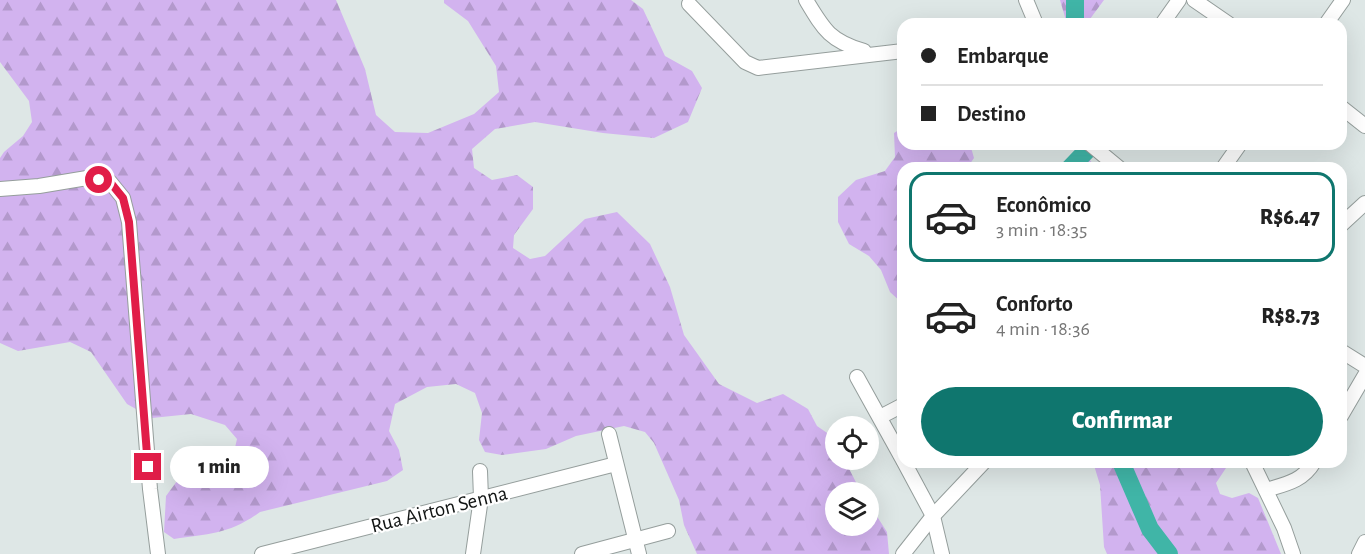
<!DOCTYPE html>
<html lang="pt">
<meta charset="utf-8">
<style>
:root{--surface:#fff;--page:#f2f2f2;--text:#222;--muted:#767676;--line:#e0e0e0;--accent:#0f766e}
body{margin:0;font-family:"Alegreya Sans",sans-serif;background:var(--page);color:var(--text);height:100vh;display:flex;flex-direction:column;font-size:22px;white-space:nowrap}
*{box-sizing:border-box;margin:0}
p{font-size:20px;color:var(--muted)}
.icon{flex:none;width:33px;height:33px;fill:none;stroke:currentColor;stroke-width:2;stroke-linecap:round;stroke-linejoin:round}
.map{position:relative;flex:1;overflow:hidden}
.details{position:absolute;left:897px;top:162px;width:450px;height:306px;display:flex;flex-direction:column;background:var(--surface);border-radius:18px;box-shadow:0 6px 24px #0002}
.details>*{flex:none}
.guide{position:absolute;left:897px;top:18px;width:450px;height:132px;border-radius:18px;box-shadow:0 6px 24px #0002;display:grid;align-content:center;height:132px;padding:0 24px;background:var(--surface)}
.buttons{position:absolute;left:825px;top:416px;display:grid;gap:12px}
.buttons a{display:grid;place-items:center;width:54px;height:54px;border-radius:50%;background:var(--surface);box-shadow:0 6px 24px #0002;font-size:30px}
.end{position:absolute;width:27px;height:27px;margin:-14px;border:8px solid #e11d48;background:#fff;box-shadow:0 0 0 3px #fff}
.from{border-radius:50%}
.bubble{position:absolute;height:42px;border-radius:21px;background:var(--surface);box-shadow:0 6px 24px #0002;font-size:20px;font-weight:800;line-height:42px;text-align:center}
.guide b{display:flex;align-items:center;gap:21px;height:57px;font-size:22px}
.guide b+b{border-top:2px solid var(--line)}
.guide i{width:15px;height:15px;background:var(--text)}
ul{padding:10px 0 0;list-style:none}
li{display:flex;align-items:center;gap:18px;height:90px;margin:0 12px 9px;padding:0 12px;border:3px solid transparent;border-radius:18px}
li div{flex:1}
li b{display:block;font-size:22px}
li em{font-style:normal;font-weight:800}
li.active{border-color:var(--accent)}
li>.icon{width:54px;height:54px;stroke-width:1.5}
.primary-button{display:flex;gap:12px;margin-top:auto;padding:12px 24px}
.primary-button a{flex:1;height:69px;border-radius:36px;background:var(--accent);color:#fff;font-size:24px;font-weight:800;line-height:69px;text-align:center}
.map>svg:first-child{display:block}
.forest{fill:url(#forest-firs)}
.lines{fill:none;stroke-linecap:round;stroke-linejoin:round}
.river{stroke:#40b5a7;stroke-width:18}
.minor-casing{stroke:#959e9c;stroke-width:16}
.minor{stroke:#fff;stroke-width:14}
.route{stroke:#e11d48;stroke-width:8}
.labels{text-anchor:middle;stroke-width:4.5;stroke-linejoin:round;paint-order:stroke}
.street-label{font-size:21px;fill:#101312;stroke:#fff}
</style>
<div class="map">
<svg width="1365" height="554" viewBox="0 0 1365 554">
<defs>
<pattern id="forest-firs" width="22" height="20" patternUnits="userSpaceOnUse" patternTransform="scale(1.5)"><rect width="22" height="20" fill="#d2b3ef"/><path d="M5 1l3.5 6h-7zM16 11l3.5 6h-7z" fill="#b399cc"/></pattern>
</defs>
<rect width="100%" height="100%" fill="#dee7e6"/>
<g class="forest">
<path d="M0 0H336L365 69 376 115 395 132 428 133 474 114 499 92 496 66 468 21 444 3V0H631L643 9 665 56 692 71 702 88 688 122 654 138 603 133 535 122 495 129 472 149 474 168 492 180 517 175 533 187V209L514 235 513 248 530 259 545 256 585 219 617 212 650 244 670 287 684 335 719 384 757 403 783 394 808 409 817 426 833 437 835 443 836 459H844L861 492H836V525H868L869 504 887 532 889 554H697L684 525 679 500 654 443 645 432 624 426 576 436 546 449 502 455 485 452 479 440 482 413 475 393 456 384 427 387 395 404 389 431 399 450 403 470 387 481 260 512C230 534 209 534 174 539L164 532 166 496 180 477 214 466 234 452 237 439 225 425 191 414 152 418 127 404 91 352 70 342 18 351 0 343V158L4 152 23 136 32 122 29 101 0 62Z"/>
<path d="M1060 0H1104L1090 19 1089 24H1067Z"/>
<path d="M902 128 903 144H921L925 149 939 148 949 144H970L974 158 967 168H903V304L890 292 881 270 869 256 849 244 838 222V197L856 180 885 171 895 157 894 133Z"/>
<path d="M1078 154 1089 159 1096 168H1068L1067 164 1070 157Z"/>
<path d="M1093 462H1225L1226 468 1216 483 1220 494 1232 498 1249 493 1258 498 1281 554H1107L1104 547 1100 485Z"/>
</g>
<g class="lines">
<g class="river">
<path d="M1075 0V24"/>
<path d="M1070 168 1093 144"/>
<path d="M1121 462 1150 529 1169 554"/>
</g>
<g class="minor-casing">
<g id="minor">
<path d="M806 0C824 30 830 41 864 51"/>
<path d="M1026 0 1036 24"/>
<path d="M1194 0 1229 24"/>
<path d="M689 4 745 62 758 68 903 51"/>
<path d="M1162 24 1179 0"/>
<path d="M1326 24 1343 0"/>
<path d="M1341 107 1365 126"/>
<path d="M1090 144 1119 168"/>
<path d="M1223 168 1240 144"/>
<path d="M0 189 39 186 87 178 110 182 123 198 129 222 150 489 158 554"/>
<path d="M1341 225 1365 203"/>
<path d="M1341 351 1365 366"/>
<path d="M857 377 903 460"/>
<path d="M1341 416 1365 375"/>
<path d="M880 417 903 405"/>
<path d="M609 434 639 554"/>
<path d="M904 462 933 516 942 554"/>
<path d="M1252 462 1284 528 1293 554"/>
<path d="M1266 490C1286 484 1303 481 1314 462"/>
<path d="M262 554 616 464"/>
<path d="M473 554 481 498 480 471"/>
<path d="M582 554 668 531"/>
<path d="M903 554 933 516 984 462"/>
<path d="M1359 554 1365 542"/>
</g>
</g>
<use href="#minor" class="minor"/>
</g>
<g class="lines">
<path class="route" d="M99 180 110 182 123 198 129 222 148 467"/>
</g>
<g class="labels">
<g class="street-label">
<text transform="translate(439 509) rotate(-14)" y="7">Rua Airton Senna</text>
</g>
</g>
</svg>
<div class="buttons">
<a><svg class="icon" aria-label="locate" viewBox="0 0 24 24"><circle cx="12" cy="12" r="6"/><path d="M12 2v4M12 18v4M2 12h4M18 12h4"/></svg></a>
<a><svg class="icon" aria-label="layers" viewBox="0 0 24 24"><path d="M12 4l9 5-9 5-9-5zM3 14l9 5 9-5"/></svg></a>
</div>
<i class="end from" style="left:99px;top:180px"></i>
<i class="end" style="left:148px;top:467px"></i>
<div class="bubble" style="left:170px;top:446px;width:99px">1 min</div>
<div class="guide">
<b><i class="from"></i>Embarque</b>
<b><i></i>Destino</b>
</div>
<section class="details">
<ul>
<li class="active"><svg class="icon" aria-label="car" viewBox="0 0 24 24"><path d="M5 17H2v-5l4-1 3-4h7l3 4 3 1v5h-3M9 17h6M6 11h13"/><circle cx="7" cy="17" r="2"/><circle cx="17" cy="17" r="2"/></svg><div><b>Econômico</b><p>3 min · 18:35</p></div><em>R$6.47</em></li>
<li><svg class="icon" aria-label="car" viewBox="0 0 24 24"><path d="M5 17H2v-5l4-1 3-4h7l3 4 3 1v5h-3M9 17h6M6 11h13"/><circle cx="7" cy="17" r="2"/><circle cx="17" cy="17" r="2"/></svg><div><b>Conforto</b><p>4 min · 18:36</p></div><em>R$8.73</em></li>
</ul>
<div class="primary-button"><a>Confirmar</a></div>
</section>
</div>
